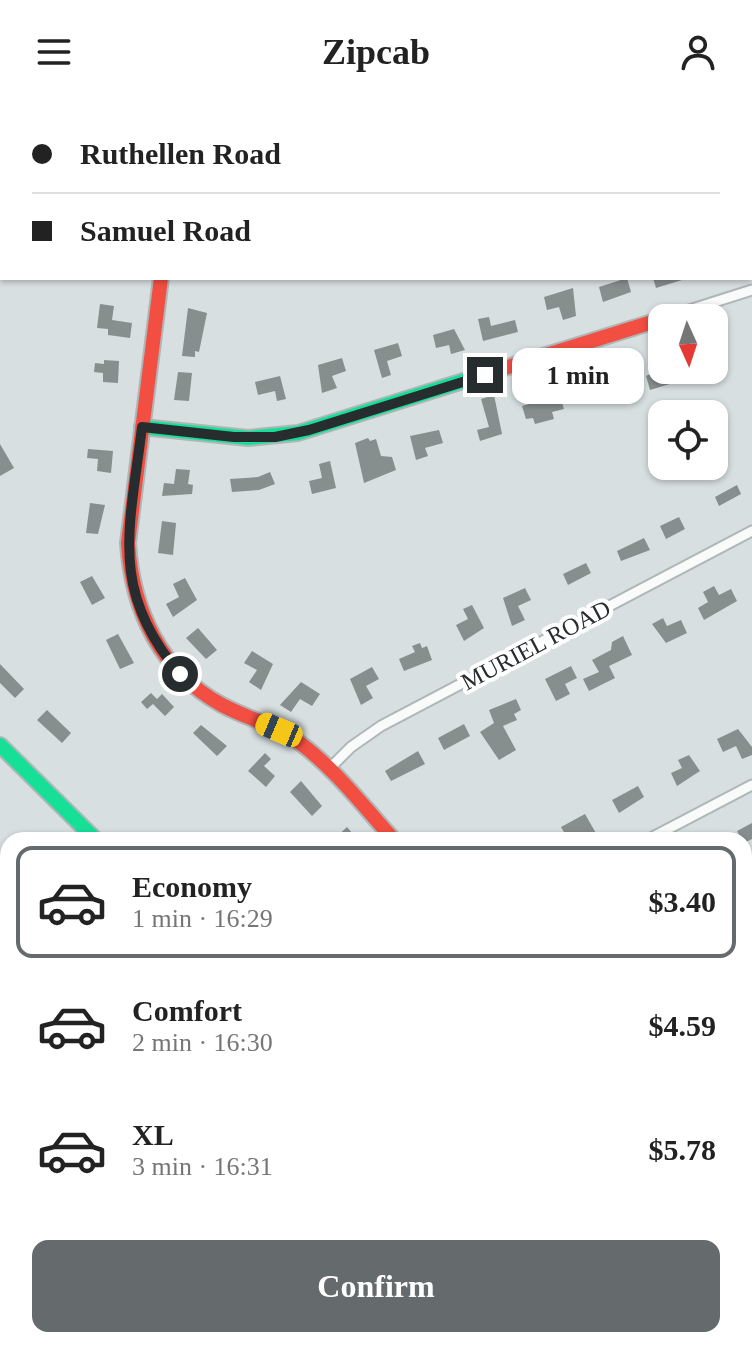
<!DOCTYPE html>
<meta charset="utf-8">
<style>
:root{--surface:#fff;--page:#f2f2f2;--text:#222;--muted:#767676;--line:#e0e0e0;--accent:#656b6c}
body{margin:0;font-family:"Times New Roman",serif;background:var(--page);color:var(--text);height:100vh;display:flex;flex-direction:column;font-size:30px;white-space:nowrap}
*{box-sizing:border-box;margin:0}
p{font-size:26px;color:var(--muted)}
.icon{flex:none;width:44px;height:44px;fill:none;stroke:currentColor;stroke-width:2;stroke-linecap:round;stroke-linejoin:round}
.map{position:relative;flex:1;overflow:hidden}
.sheet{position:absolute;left:0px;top:728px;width:752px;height:516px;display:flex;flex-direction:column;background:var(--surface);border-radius:24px 24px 0 0;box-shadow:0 2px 6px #0004}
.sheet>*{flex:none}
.top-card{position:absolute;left:0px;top:0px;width:752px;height:176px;box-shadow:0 2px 6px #0004;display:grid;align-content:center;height:176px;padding:0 32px;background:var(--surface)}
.needle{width:52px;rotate:177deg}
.tools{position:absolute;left:648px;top:200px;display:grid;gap:16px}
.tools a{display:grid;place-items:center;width:80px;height:80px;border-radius:16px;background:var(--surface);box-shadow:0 2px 6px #0004;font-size:40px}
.end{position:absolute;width:36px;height:36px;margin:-18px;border:10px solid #272d2e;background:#fff;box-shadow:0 0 0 4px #fff}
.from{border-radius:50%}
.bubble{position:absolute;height:56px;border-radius:16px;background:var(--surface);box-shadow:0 2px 6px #0004;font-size:26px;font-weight:700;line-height:56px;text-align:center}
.car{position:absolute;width:24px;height:48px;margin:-24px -12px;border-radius:10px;box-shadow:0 0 6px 2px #0007;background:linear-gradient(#f5c518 24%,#345 0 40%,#f5c518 0 76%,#345 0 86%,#f5c518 0)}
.top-card b{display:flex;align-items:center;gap:28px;height:76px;font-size:30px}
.top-card b+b{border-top:2px solid var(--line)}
.top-card i{width:20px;height:20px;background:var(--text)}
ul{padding:14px 0 0;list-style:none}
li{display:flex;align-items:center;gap:24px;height:112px;margin:0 16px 12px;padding:0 16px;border:4px solid transparent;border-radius:16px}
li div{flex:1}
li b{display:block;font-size:30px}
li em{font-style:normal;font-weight:700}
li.current{border-color:var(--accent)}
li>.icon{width:72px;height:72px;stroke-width:1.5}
.cta{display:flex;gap:16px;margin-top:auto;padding:16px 32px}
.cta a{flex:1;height:92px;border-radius:16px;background:var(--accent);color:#fff;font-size:32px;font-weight:700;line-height:92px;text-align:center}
header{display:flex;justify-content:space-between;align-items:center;height:104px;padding:0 32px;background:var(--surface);font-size:36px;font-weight:700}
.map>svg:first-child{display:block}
.green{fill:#8edee6}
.water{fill:#80c2ef}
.building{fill:#878e8e}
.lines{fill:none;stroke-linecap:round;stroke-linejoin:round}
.street-casing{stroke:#afb6b7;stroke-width:13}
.fast-casing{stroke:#afb6b7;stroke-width:18}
.slow-casing{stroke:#afb6b7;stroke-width:18}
.jam-casing{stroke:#afb6b7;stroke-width:18}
.street{stroke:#f9fafa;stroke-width:9}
.fast{stroke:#16e098;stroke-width:14}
.slow{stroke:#ffcf43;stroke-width:14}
.jam{stroke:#f24e42;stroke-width:14}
.route{stroke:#272d2e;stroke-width:10}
.labels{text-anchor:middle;stroke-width:8;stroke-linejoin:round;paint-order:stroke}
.street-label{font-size:24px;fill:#272d2e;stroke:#fff}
</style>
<header><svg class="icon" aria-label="menu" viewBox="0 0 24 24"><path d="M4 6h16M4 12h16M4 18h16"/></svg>Zipcab<svg class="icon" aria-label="person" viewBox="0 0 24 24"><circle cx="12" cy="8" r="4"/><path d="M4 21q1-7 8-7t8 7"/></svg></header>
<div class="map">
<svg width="752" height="1244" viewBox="0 0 752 1244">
<rect width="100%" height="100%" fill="#d7dfe0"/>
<path class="green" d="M752 793V919L744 923V797Z"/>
<path class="water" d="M0 1062 8 1085V1104L0 1107Z"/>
<g class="building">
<path d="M627 174 631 188 603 198 599 183Z"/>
<path d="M653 174H681L682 176 656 184Z"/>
<path d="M573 184 576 212 563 216 559 203 547 206 544 193Z"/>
<path d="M100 200 114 202 112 216 132 219 130 234 108 231V225L97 224Z"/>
<path d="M188 204 207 209 199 248 195 247V253L182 252Z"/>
<path d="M489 213 491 222 515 216 518 228 483 237 478 215Z"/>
<path d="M454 225 465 246 451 250 449 241 436 244 433 231Z"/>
<path d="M722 232 726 244 714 248V234Z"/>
<path d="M398 239 402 252 387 257 391 271 382 274 374 246Z"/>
<path d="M342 254 346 267 332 272 337 284 322 289 318 261Z"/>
<path d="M104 256 119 257 118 279 103 278V269L94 268 95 259 104 260Z"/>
<path d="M659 266H670L673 279 650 286 646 272Z"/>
<path d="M178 268 192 269 189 297 174 296Z"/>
<path d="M616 270 620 283 584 294 580 283Z"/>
<path d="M280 272 286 295 277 297 275 287 258 291 255 278Z"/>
<path d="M556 279 564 305 552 308 554 315 535 320 533 314 526 315 522 302 546 295 543 283Z"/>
<path d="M494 291 502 330 480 337 477 326 489 323 481 295Z"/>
<path d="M439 326 443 339 425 344 428 352 416 356 410 332Z"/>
<path d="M368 334 370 337 376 335 381 352 392 353 396 366 364 379 355 339Z"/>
<path d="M0 340 14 364 0 372Z"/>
<path d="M88 345 113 347 111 369 97 367 98 355 87 354Z"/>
<path d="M330 357 336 384 312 390 309 377 322 374 319 360Z"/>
<path d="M176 365 190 366 188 380 193 381 192 390 162 392 164 379 174 380Z"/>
<path d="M270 368 275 380 259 386 232 388 230 375 258 373Z"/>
<path d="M737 381 741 390 719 402 715 393Z"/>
<path d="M90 399 105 401 98 430 86 429Z"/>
<path d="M679 413 685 425 666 435 660 422Z"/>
<path d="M162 417 176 419 173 451 158 449Z"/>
<path d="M644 434 650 446 621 457 617 447Z"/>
<path d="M586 459 591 469 568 481 563 470Z"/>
<path d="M92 472 105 494 92 501 80 478Z"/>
<path d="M185 474 197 496 173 513 166 500 179 493 173 480Z"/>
<path d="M714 482 719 491 731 485 737 497 704 516 698 504 708 498 703 488Z"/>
<path d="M525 484 531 496 518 502 525 516 512 522 503 494Z"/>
<path d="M472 501 484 524 464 537 456 521 468 515 463 505Z"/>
<path d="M663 514 667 522 681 516 687 529 666 539 652 520Z"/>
<path d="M198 524 217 546 206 555 186 534Z"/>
<path d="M118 530 134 559 120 565 106 536Z"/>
<path d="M623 532 632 551 609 562 615 574 589 587 583 575 599 568 592 556 611 546 612 538Z"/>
<path d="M420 539 422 544 427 542 432 556 404 567 399 555 415 548 412 542Z"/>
<path d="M252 547 273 560 261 586 249 578 257 566 244 559Z"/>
<path d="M0 560 24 585 15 594 0 579Z"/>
<path d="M571 562 577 574 565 580 570 590 556 597 545 575Z"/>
<path d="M372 563 379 575 366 582 373 594 361 601 350 575Z"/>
<path d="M301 578 320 590 312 602 300 595 291 608 280 601Z"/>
<path d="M151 589 157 595 162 590 174 603 165 612 153 600 147 605 141 598Z"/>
<path d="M516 595 521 606 514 610 517 616 503 622 516 646 499 656 480 628 494 619 489 606Z"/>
<path d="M47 606 71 629 62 639 37 616Z"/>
<path d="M464 620 470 632 444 646 438 634Z"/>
<path d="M201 621 227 642 217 652 193 629Z"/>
<path d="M738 625 752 643V651L742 655 736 642 723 648 717 635Z"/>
<path d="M418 647 425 660 391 677 385 667Z"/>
<path d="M265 649 271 655 264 662 275 672 266 683 248 667Z"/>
<path d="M689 651 700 667 677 682 671 669 682 664 678 656Z"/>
<path d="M301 677 322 702 312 712 290 688Z"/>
<path d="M638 682 644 693 619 709 612 696Z"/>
<path d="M585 710 597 731 585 736 580 728 568 735 561 723Z"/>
<path d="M752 719V735L744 739 737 727Z"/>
<path d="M347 723 358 736H333Z"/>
<path d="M0 891 8 910V936L3 937 8 954 6 1028 0 1013Z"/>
<path d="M752 965V981L744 985V969Z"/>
<path d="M752 1063V1093L744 1077V1067Z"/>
<path d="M744 1153 752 1162V1171L744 1178Z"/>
</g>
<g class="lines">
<g class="street-casing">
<g id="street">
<path d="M627 2 636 0"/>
<path d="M664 214 752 186"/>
<path d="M328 666 351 643 381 622 752 427"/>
<path d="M647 736 752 681"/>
<path d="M744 1035 752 1031"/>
<path d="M744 1121 752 1129"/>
<path d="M401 1244H419"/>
<path d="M505 1244 514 1236"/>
</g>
</g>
<g class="fast-casing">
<g id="fast">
<path d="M142 323 248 334 298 329 476 273"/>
<path d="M0 641 96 736"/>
</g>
</g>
<g class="slow-casing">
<path id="slow" d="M592 1236 600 1244"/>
</g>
<g class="jam-casing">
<g id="jam">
<path d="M161 174 128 439C132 506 161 568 222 601 248 615 276 621 300 639 336 666 364 703 394 736"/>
<path d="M476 273 662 215"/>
</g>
</g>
<use href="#street" class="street"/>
<use href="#fast" class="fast"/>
<use href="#slow" class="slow"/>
<use href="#jam" class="jam"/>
</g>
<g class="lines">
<path class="route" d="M180 570C108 486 130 423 142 323L234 333H275L309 326 485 271"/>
</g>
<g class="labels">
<g class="street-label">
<text transform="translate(536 541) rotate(-28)" y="8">MURIEL ROAD</text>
</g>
</g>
</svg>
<div class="tools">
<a><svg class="needle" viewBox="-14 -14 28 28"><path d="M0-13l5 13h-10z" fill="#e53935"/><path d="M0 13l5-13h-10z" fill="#767676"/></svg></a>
<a><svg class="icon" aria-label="locate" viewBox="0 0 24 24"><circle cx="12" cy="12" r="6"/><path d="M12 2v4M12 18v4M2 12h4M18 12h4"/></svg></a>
</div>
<i class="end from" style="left:180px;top:570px"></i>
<i class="end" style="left:485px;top:271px"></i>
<div class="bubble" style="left:512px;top:244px;width:132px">1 min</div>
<i class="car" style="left:279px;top:626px;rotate:293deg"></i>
<div class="top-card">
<b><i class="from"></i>Ruthellen Road</b>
<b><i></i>Samuel Road</b>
</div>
<section class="sheet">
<ul>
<li class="current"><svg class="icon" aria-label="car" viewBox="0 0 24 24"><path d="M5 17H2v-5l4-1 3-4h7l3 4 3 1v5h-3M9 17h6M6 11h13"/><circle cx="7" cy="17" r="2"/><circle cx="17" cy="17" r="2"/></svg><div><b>Economy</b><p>1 min · 16:29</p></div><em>$3.40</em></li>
<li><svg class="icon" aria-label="car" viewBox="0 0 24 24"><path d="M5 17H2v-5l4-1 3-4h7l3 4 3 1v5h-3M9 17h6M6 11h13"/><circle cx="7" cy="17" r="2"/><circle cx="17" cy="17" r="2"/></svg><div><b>Comfort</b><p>2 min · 16:30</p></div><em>$4.59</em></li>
<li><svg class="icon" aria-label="car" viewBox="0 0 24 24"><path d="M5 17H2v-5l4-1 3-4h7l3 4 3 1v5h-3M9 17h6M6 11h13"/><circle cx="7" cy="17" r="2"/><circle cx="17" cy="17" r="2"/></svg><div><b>XL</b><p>3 min · 16:31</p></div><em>$5.78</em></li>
</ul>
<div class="cta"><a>Confirm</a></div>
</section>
</div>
